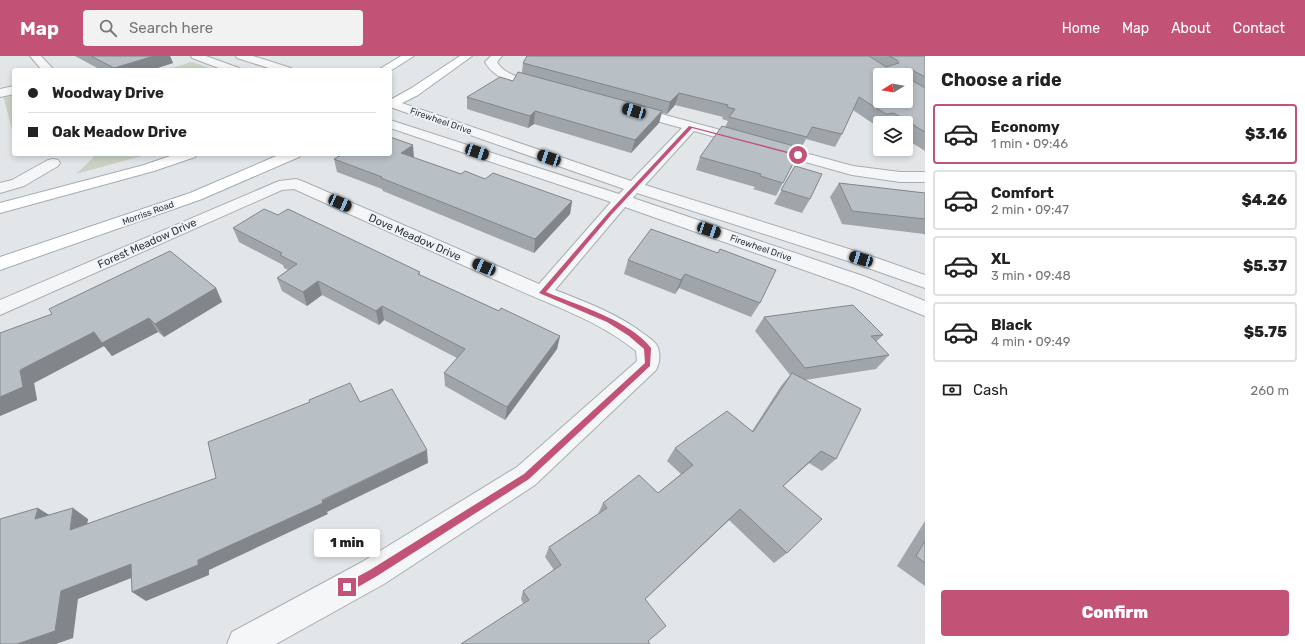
<!DOCTYPE html>
<meta charset="utf-8">
<style>
:root{--surface:#fff;--page:#f2f2f2;--text:#222;--muted:#767676;--line:#e0e0e0;--accent:#c25377}
body{margin:0;font-family:Rubik,sans-serif;background:var(--page);color:var(--text);height:100vh;display:flex;flex-direction:column;font-size:15px;white-space:nowrap}
*{box-sizing:border-box;margin:0}
p{font-size:13px;color:var(--muted)}
.icon{flex:none;width:22px;height:22px;fill:none;stroke:currentColor;stroke-width:2;stroke-linecap:round;stroke-linejoin:round}
.map{position:relative;flex:1;overflow:hidden}
.sheet{display:flex;flex-direction:column;background:var(--surface);width:380px}
.sheet>*{flex:none}
.hud{position:absolute;left:12px;top:12px;width:380px;height:88px;border-radius:4px;box-shadow:0 2px 6px #0003;display:grid;align-content:center;height:88px;padding:0 16px;background:var(--surface)}
.needle{width:26px;rotate:259deg}
.controls{position:absolute;left:873px;top:12px;display:grid;gap:8px}
.controls a{display:grid;place-items:center;width:40px;height:40px;border-radius:4px;background:var(--surface);box-shadow:0 2px 6px #0003;font-size:20px}
.end{position:absolute;width:18px;height:18px;margin:-9px;border:5px solid #c25377;background:#fff;box-shadow:0 0 0 2px #fff}
.from{border-radius:50%}
.bubble{position:absolute;height:28px;border-radius:4px;background:var(--surface);box-shadow:0 2px 6px #0003;font-size:13px;font-weight:800;line-height:28px;text-align:center}
.car{position:absolute;width:12px;height:24px;margin:-12px -6px;border-radius:5px;box-shadow:0 0 3px 1px #0007;background:linear-gradient(#222 24%,#8ab4d8 0 40%,#222 0 76%,#8ab4d8 0 86%,#222 0)}
.hud b{display:flex;align-items:center;gap:14px;height:38px;font-size:15px}
.hud b+b{border-top:1px solid var(--line)}
.hud i{width:10px;height:10px;background:var(--text)}
ul{padding:0;list-style:none}
li{display:flex;align-items:center;gap:12px;height:60px;margin:0 8px 6px;padding:0 8px;border:2px solid var(--line);border-radius:4px}
li div{flex:1}
li b{display:block;font-size:15px}
li em{font-style:normal;font-weight:800}
li.current{border-color:var(--accent)}
li>.icon{width:36px;height:36px;stroke-width:1.5}
h2{padding:0 16px;font-size:18px;line-height:48px}
.pay{display:flex;align-items:center;gap:10px;height:44px;padding:0 16px;font-size:15px}
.pay p{margin-inline-start:auto}
.primary-button{display:flex;gap:8px;margin-top:auto;padding:8px 16px}
.primary-button a{flex:1;height:46px;border-radius:4px;background:var(--accent);color:#fff;font-size:16px;font-weight:800;line-height:46px;text-align:center}
header{display:flex;align-items:center;gap:24px;box-sizing:border-box;height:56px;padding:0 20px;background:var(--accent);color:#fff}
header strong{font-size:19px}
nav{display:flex;gap:22px;margin-inline-start:auto;font-size:14px}
.search{width:280px;height:36px;background:var(--page);display:flex;align-items:center;gap:10px;box-sizing:border-box;padding:0 14px;border-radius:4px;color:var(--muted);font-size:15px}
main{display:flex;flex:1;min-height:0}
.map>svg:first-child{display:block}
.green{fill:#cad2c4}
.lines{fill:none;stroke-linecap:round;stroke-linejoin:round}
.minor-casing{stroke:#a7aeb3;stroke-width:2}
.major-casing{stroke:#a2acb4;stroke-width:2}
.minor{fill:#f4f6f8;fill-rule:evenodd}
.major{fill:#fff;fill-rule:evenodd}
.wall{fill:#9fa5a9}
.shaded-wall{fill:#82868a}
.building{fill:#b9c0c5;stroke:#82868a;fill-rule:evenodd}
.route{fill:#c25377}
.labels{text-anchor:middle;stroke-width:4;stroke-linejoin:round;paint-order:stroke}
.far-street-label{font-size:9px;fill:#2b363f;stroke:#f1f4f6}
.street-label{font-size:11px;fill:#2b363f;stroke:#f1f4f6}
</style>
<header>
<strong>Map</strong>
<div class="search"><svg class="icon" aria-label="search" viewBox="0 0 24 24"><circle cx="10" cy="10" r="6"/><path d="M15 15l6 6"/></svg>Search here</div>
<nav><a>Home</a><a>Map</a><a>About</a><a>Contact</a></nav>
</header>
<main>
<div class="map">
<svg width="925" height="588" viewBox="0 0 925 588">
<rect width="100%" height="100%" fill="#e2e6e9"/>
<g class="green">
<path d="M192 6 216 14H165Z"/>
<path d="M3 39H14V82Z"/>
<path d="M93 98H149L76 118 93 102Z"/>
</g>
<g class="lines">
<g class="minor-casing">
<g id="minor">
<path d="M30 0H41L54 14H42Z"/>
<path d="M191 0H206L239 12 241 14H224L192 2Z"/>
<path d="M236 0H253L291 12 293 14H275L237 2Z"/>
<path d="M491 0H502L497 6C506 22 532 24 547 27L549 30 547 33 543 34C522 29 497 27 485 6Z"/>
<path d="M14 30V38L0 41V33Z"/>
<path d="M390 43 631 125 682 72 627 57 625 54 627 51 632 50 853 110 900 116H925V126H900L852 119 694 75 645 129 868 199 925 219V232L854 207 637 137 633 142 866 221 925 245V260L852 231 625 151 555 234C586 246 618 258 644 278 648 281 653 284 656 288 661 295 660 307 656 314L535 429 384 528 276 588H227L232 576 362 506 517 411 637 305 636 295C598 264 551 249 507 229 436 197 365 165 294 133L282 134 0 259V244L279 125 296 123 302 125 539 228 611 146 390 72V64L619 138 624 133 390 51Z"/>
<path d="M53 103 58 104 60 107 58 110 24 130 0 137V127L12 124 48 104Z"/>
</g>
</g>
<g class="major-casing">
<g id="major">
<path d="M401 0H414L390 15V14H378Z"/>
<path d="M460 0H472L418 39 390 53V44L410 33Z"/>
<path d="M176 98H197L195 101 154 115 0 157V147L144 109Z"/>
<path d="M281 98H301L299 101 202 143 0 214V201L190 137Z"/>
</g>
</g>
<use href="#minor" class="minor"/>
<use href="#major" class="major"/>
</g>
<g class="wall">
<path d="M75 0H170L173 7 151 14H101Z"/>
<path d="M527 0H925V95L906 83V67H880V70L878 71 853 54 842 78 835 91 806 83 776 140 753 133 755 131 696 114 700 101 725 71 728 65 722 63 723 61 675 49 667 58 662 57 659 67 631 97 534 68 528 72 467 53V41L513 25 522 16 523 7Z"/>
<path d="M414 102 461 118 485 123 572 145 570 158 534 197 383 135 382 133 337 116 334 103Z"/>
<path d="M795 110 810 143 802 157 774 148Z"/>
<path d="M839 127 925 137V179L924 178 842 168 830 141Z"/>
<path d="M278 159 420 216V219L499 255 560 280 557 293 505 364 445 330 444 317 457 302 384 264 379 269 322 239 307 250 282 235 277 222 288 214 284 212 283 209 239 186 233 172Z"/>
<path d="M651 173 760 247 751 261 679 232 675 238 624 218 628 204Z"/>
<path d="M216 232 222 246 164 281 158 276 112 300 104 290 34 327 37 344 0 360 52 258Z"/>
<path d="M764 261 883 279 876 286 889 299 876 313 805 324 836 403 822 415 809 407 783 430 787 497 774 507 729 464 645 543 648 585 523 547 521 543 523 535 554 514 545 501 549 491 598 458 603 447 658 437 681 418 667 405 675 392 752 375 781 330 790 319 755 275Z"/>
<path d="M925 465V530L897 510Z"/>
</g>
<g class="shaded-wall">
<path d="M154 0H170L173 7 151 14H115L114 12Z"/>
<path d="M679 37 675 49 667 58 670 46Z"/>
<path d="M535 55 534 68 528 72 530 60Z"/>
<path d="M662 55 659 67 631 97 635 84Z"/>
<path d="M413 89 414 102 401 97Z"/>
<path d="M572 145 570 158 534 197 535 183Z"/>
<path d="M685 218 679 232 675 238 681 224Z"/>
<path d="M318 225 322 239 307 250 303 236Z"/>
<path d="M216 232 222 246 164 281 155 268Z"/>
<path d="M382 250 384 264 379 269 376 255Z"/>
<path d="M149 262 158 276 112 300 104 290 34 327 37 344 0 360V341L20 314 94 276Z"/>
<path d="M560 280 557 293 505 364 507 351Z"/>
<path d="M427 394 428 407 327 456 328 458 209 514V519L146 545 132 536Z"/>
<path d="M821 395 809 407 771 441 783 430Z"/>
<path d="M38 452 54 462 35 463Z"/>
<path d="M73 452 88 463 85 485 70 474Z"/>
<path d="M740 453 729 464 637 551 645 543Z"/>
<path d="M131 508 144 517 78 543 73 582 56 588H17L61 535Z"/>
</g>
<g class="building">
<path d="M91 0H154L114 12Z"/>
<path d="M527 0H869L886 11 899 7 897 4 889 0H925V21L912 14 913 25 925 32V76L894 57 886 58 859 41 842 78 812 71 807 81 729 61 735 53 727 51 728 49 679 37 670 46 523 7ZM880 19H906V45H880Z"/>
<path d="M518 16 662 55 635 84 535 55 530 60 467 41 500 21 513 25Z"/>
<path d="M722 70 801 92 783 127 760 120 761 118 700 101Z"/>
<path d="M390 81 413 89 401 97 461 118 465 115 485 123 493 117 572 145 535 183 381 122 382 121 334 103 343 98H390Z"/>
<path d="M795 110 822 118 810 143 781 134Z"/>
<path d="M839 127 925 137V163L852 155Z"/>
<path d="M264 153 278 159 288 153 420 216 418 218 499 255 501 252 560 280 507 351 444 317 465 293 382 250 376 255 318 225 303 236 277 222 297 208 280 199 282 197 233 172Z"/>
<path d="M651 173 718 197 720 193 776 214 760 247 685 218 681 224 628 204Z"/>
<path d="M170 195 216 232 155 268 149 262 102 287 94 276 20 314 23 331 0 341V277L52 258 49 253Z"/>
<path d="M853 249 883 279 871 280 889 299 805 312 764 261Z"/>
<path d="M792 317 861 353 836 403 821 395 783 430 822 463 787 497 740 453 645 543 666 570 648 585 650 588H461L529 544 523 535 561 509 549 491 607 452 603 447 639 419 658 437 693 409 675 392 727 355 753 376Z"/>
<path d="M350 327 360 346 392 333 427 394 322 444 323 447 198 504V509L132 536 131 508 61 535 55 575 17 588H0V463L38 452 35 463 73 452 70 474 216 422 208 386 310 346 309 344Z"/>
<path d="M925 485V507L916 500Z"/>
</g>
<path class="route" d="M689 70 800 99 798 100 692 72 612 158 546 236C577 249 631 265 651 292L650 310 529 423 377 520 351 535 347 536 344 535 343 531 344 528 370 514 524 418 645 307 644 293 629 280 607 266 539 237 609 156Z"/>
<g class="labels">
<g class="far-street-label">
<text transform="translate(441 65) rotate(19)" y="3">Firewheel Drive</text>
<text transform="translate(148 157) rotate(-20)" y="3">Morriss Road</text>
<text transform="translate(761 192) rotate(19)" y="3">Firewheel Drive</text>
</g>
<g class="street-label">
<text transform="translate(415 181) rotate(24)" y="4">Dove Meadow Drive</text>
<text transform="translate(147 187) rotate(-24)" y="4">Forest Meadow Drive</text>
</g>
</g>
</svg>
<div class="controls">
<a><svg class="needle" viewBox="-14 -14 28 28"><path d="M0-13l5 13h-10z" fill="#e53935"/><path d="M0 13l5-13h-10z" fill="#767676"/></svg></a>
<a><svg class="icon" aria-label="layers" viewBox="0 0 24 24"><path d="M12 4l9 5-9 5-9-5zM3 14l9 5 9-5"/></svg></a>
</div>
<i class="end from" style="left:798px;top:99px"></i>
<i class="end" style="left:347px;top:531px"></i>
<div class="bubble" style="left:314px;top:473px;width:66px">1 min</div>
<i class="car" style="left:634px;top:55px;rotate:286deg"></i>
<i class="car" style="left:477px;top:96px;rotate:108deg"></i>
<i class="car" style="left:549px;top:102px;rotate:289deg"></i>
<i class="car" style="left:340px;top:147px;rotate:114deg"></i>
<i class="car" style="left:709px;top:174px;rotate:109deg"></i>
<i class="car" style="left:861px;top:203px;rotate:287deg"></i>
<i class="car" style="left:484px;top:211px;rotate:294deg"></i>
<div class="hud">
<b><i class="from"></i>Woodway Drive</b>
<b><i></i>Oak Meadow Drive</b>
</div>
</div>
<section class="sheet">
<h2>Choose a ride</h2>
<ul>
<li class="current"><svg class="icon" aria-label="car" viewBox="0 0 24 24"><path d="M5 17H2v-5l4-1 3-4h7l3 4 3 1v5h-3M9 17h6M6 11h13"/><circle cx="7" cy="17" r="2"/><circle cx="17" cy="17" r="2"/></svg><div><b>Economy</b><p>1 min · 09:46</p></div><em>$3.16</em></li>
<li><svg class="icon" aria-label="car" viewBox="0 0 24 24"><path d="M5 17H2v-5l4-1 3-4h7l3 4 3 1v5h-3M9 17h6M6 11h13"/><circle cx="7" cy="17" r="2"/><circle cx="17" cy="17" r="2"/></svg><div><b>Comfort</b><p>2 min · 09:47</p></div><em>$4.26</em></li>
<li><svg class="icon" aria-label="car" viewBox="0 0 24 24"><path d="M5 17H2v-5l4-1 3-4h7l3 4 3 1v5h-3M9 17h6M6 11h13"/><circle cx="7" cy="17" r="2"/><circle cx="17" cy="17" r="2"/></svg><div><b>XL</b><p>3 min · 09:48</p></div><em>$5.37</em></li>
<li><svg class="icon" aria-label="car" viewBox="0 0 24 24"><path d="M5 17H2v-5l4-1 3-4h7l3 4 3 1v5h-3M9 17h6M6 11h13"/><circle cx="7" cy="17" r="2"/><circle cx="17" cy="17" r="2"/></svg><div><b>Black</b><p>4 min · 09:49</p></div><em>$5.75</em></li>
</ul>
<div class="pay"><svg class="icon" aria-label="cash" viewBox="0 0 24 24"><path d="M3 7h18v10H3z"/><circle cx="12" cy="12" r="2"/></svg>Cash<p>260 m</p></div>
<div class="primary-button"><a>Confirm</a></div>
</section>
</main>
